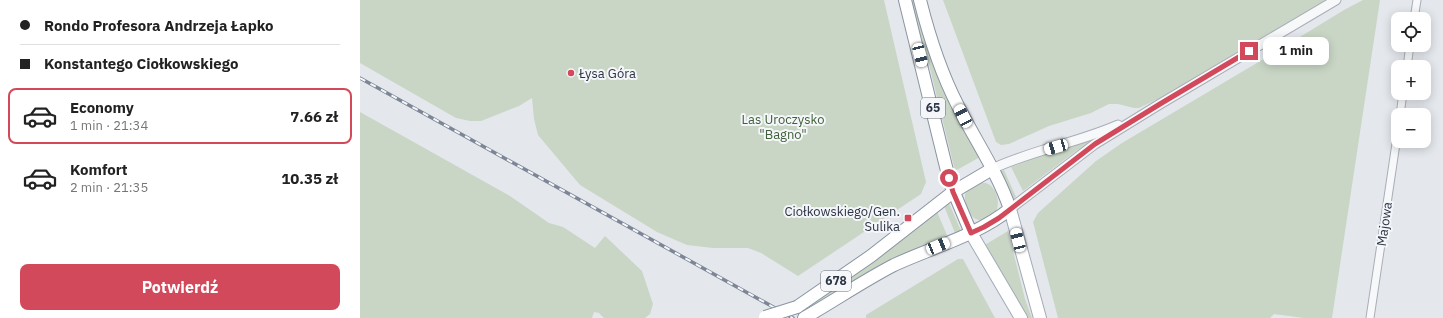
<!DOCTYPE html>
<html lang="pl">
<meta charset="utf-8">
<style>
:root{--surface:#fff;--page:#f6f6f6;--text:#222;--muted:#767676;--line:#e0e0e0;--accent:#d1495b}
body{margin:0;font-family:"IBM Plex Sans",sans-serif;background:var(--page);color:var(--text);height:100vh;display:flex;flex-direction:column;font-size:15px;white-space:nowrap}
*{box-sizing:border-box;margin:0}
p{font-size:13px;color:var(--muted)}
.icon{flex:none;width:22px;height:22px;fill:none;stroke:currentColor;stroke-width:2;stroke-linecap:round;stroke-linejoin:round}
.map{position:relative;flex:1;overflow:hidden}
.side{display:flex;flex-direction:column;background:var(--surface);width:360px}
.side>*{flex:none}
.top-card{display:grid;align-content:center;height:88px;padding:0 20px;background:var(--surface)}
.buttons{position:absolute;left:1031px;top:12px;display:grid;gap:8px}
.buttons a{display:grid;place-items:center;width:40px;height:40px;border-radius:8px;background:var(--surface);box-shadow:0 2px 10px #0003;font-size:20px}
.end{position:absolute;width:18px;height:18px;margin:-9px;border:5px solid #d1495b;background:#fff;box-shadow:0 0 0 2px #fff}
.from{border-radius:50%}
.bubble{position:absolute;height:28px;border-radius:8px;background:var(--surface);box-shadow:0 2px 10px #0003;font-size:13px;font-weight:800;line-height:28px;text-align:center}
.car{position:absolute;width:12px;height:24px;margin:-12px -6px;border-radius:5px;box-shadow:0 0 3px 1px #0007;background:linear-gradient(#fff 24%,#345 0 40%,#fff 0 76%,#345 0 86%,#fff 0)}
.top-card b{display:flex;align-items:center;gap:14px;height:38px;font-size:15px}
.top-card b+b{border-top:1px solid var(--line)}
.top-card i{width:10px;height:10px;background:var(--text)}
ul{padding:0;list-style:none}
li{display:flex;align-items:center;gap:12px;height:56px;margin:0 8px 6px;padding:0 12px;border:2px solid transparent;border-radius:8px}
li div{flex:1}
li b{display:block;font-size:15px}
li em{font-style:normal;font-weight:800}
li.selected{border-color:var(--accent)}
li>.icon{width:36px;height:36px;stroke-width:1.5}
.primary-button{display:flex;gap:8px;margin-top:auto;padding:8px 20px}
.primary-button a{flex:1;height:46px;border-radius:8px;background:var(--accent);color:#fff;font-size:16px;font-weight:800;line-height:46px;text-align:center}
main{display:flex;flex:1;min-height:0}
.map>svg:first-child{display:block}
.green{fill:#c9d6c5}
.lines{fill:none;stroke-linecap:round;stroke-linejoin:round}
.minor-casing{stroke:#a9aeb7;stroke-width:9}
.tertiary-casing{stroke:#a9aeb7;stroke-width:11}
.primary-casing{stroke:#a3abb8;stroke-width:14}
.trunk-casing{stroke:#8b94a3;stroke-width:14}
.minor{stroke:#f7f8fa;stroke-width:7}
.tertiary{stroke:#f7f8fa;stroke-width:9}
.primary{stroke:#fff;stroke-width:12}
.trunk{stroke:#fff;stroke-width:12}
.rail-casing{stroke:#7d8696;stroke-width:3.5}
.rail{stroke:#f4f6f9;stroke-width:2;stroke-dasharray:6;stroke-linecap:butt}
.trunk-bridge-casing{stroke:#8b94a3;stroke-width:14;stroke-linecap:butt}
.trunk-bridge{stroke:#fff;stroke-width:12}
.route{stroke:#d1495b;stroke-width:5}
.poi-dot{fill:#d1495b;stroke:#f4f6f9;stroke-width:1.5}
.labels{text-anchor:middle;stroke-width:4;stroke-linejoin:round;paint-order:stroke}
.shield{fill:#f4f6f9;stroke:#676e7b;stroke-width:1}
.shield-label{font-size:12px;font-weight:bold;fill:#2b3445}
.poi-label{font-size:13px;fill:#2b3445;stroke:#f4f6f9;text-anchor:start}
.park-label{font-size:13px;fill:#3f6138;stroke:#f4f6f9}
.street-label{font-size:13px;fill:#2b3445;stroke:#f4f6f9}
</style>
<main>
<section class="side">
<div class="top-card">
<b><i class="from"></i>Rondo Profesora Andrzeja Łapko</b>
<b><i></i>Konstantego Ciołkowskiego</b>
</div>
<ul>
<li class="selected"><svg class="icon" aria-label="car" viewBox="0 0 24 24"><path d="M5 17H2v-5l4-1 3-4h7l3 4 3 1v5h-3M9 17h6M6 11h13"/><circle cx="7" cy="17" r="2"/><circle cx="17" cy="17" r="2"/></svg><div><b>Economy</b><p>1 min · 21:34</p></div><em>7.66 zł</em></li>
<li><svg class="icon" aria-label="car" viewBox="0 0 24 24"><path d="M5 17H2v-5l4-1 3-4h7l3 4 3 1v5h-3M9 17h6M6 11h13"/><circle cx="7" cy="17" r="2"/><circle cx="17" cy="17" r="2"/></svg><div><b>Komfort</b><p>2 min · 21:35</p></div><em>10.35 zł</em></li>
</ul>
<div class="primary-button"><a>Potwierdź</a></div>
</section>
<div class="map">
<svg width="1083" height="318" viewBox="0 0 1083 318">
<rect width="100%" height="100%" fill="#e4e7ec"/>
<g class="green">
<path d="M0 0H524L566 182 561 194 438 276 401 253 388 248H353L327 245 297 232 220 185 178 135 174 119 172 98 159 106 121 121H110L96 118 0 63Z"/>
<path d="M550 0H554L557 11 620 157 595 171 566 52 556 25Z"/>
<path d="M583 0H968L796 100 779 108H774L758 104H749L731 113 689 126 649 144 641 145 636 142Z"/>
<path d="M1003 0H1020L972 318H944L914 314 910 318H698L673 222 678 213 736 161 762 143 912 54 984 10Z"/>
<path d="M0 112 150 196 189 223 203 227 235 248 245 236 282 271 293 304 290 314 285 318H244L239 313 234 312 232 318H0Z"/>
<path d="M738 137 716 151 663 191 651 167Z"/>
<path d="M644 170 656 197 652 201 639 173Z"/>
<path d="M618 183C634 179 642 200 636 212 632 215 625 221 619 220 609 219 602 200 606 192Z"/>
<path d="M589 203 601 231 595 233 584 206Z"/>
<path d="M577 212 587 235 543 254 502 276 448 309 446 307C492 277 535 245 577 212Z"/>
<path d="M648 231 665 299 672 318H665L623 246Z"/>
<path d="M598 259H603L635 318H506V315Z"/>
</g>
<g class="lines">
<g class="minor-casing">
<g id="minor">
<path d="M1054 19 1057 0"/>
<path d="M1047 67 1050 45"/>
<path d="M1040 115 1043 93"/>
<path d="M1010 318 1038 130"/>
</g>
</g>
<g class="tertiary-casing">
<g id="tertiary">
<path d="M632 169C672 150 717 143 758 125"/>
<path d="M650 209 735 144 800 104 976 0"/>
</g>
</g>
<g class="primary-casing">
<g id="primary">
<path d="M650 209 680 318"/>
<path d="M611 233 661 318"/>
</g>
</g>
<g class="trunk-casing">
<g id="trunk">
<path d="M545 0 590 183 611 233"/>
<path d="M437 307 511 256 593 192 632 169"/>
<path d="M444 318C474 301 503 281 534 265 573 247 616 236 650 209 638 173 615 140 598 106 581 73 569 36 560 0"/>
</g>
</g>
<use href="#minor" class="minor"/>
<use href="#tertiary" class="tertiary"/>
<use href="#primary" class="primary"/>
<use href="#trunk" class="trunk"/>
<g class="rail-casing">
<path id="rail" d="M0 78 433 318"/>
</g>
<use href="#rail" class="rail"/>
<g class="trunk-bridge-casing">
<path id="trunk-bridge" d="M405 317 437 307"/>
</g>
<use href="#trunk-bridge" class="trunk-bridge"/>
</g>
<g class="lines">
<path class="route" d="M589 178 593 192 611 233 624 227 639 218 735 144 800 104 889 51"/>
</g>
<g class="poi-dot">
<circle cx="211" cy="73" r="4"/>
<rect x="544" y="214" width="8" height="8" rx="2"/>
</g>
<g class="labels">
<g class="shield">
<rect x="561" y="98" width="24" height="20" rx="3"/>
<rect x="461" y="271" width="30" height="20" rx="3"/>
</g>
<g class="shield-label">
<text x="573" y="112">65</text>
<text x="476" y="285">678</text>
</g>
<g class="poi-label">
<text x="219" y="78">Łysa Góra</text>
<text x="540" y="216" text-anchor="end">Ciołkowskiego/Gen.<tspan x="540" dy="15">Sulika</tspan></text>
</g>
<g class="park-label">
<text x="423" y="124">Las Uroczysko<tspan x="423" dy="15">"Bagno"</tspan></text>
</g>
<g class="street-label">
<text transform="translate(1024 224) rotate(-82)" y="5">Majowa</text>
</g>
</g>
</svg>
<div class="buttons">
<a><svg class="icon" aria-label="locate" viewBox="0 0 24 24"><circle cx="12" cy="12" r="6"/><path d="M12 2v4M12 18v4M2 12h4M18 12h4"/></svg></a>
<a>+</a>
<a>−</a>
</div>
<i class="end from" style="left:589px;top:178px"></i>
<i class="end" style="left:889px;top:51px"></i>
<div class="bubble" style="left:903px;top:37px;width:66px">1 min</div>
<i class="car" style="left:560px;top:55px;rotate:166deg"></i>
<i class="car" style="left:603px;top:116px;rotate:333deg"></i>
<i class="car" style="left:696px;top:147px;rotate:254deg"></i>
<i class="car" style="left:658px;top:240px;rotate:346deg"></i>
<i class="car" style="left:578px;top:246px;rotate:68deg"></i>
</div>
</main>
